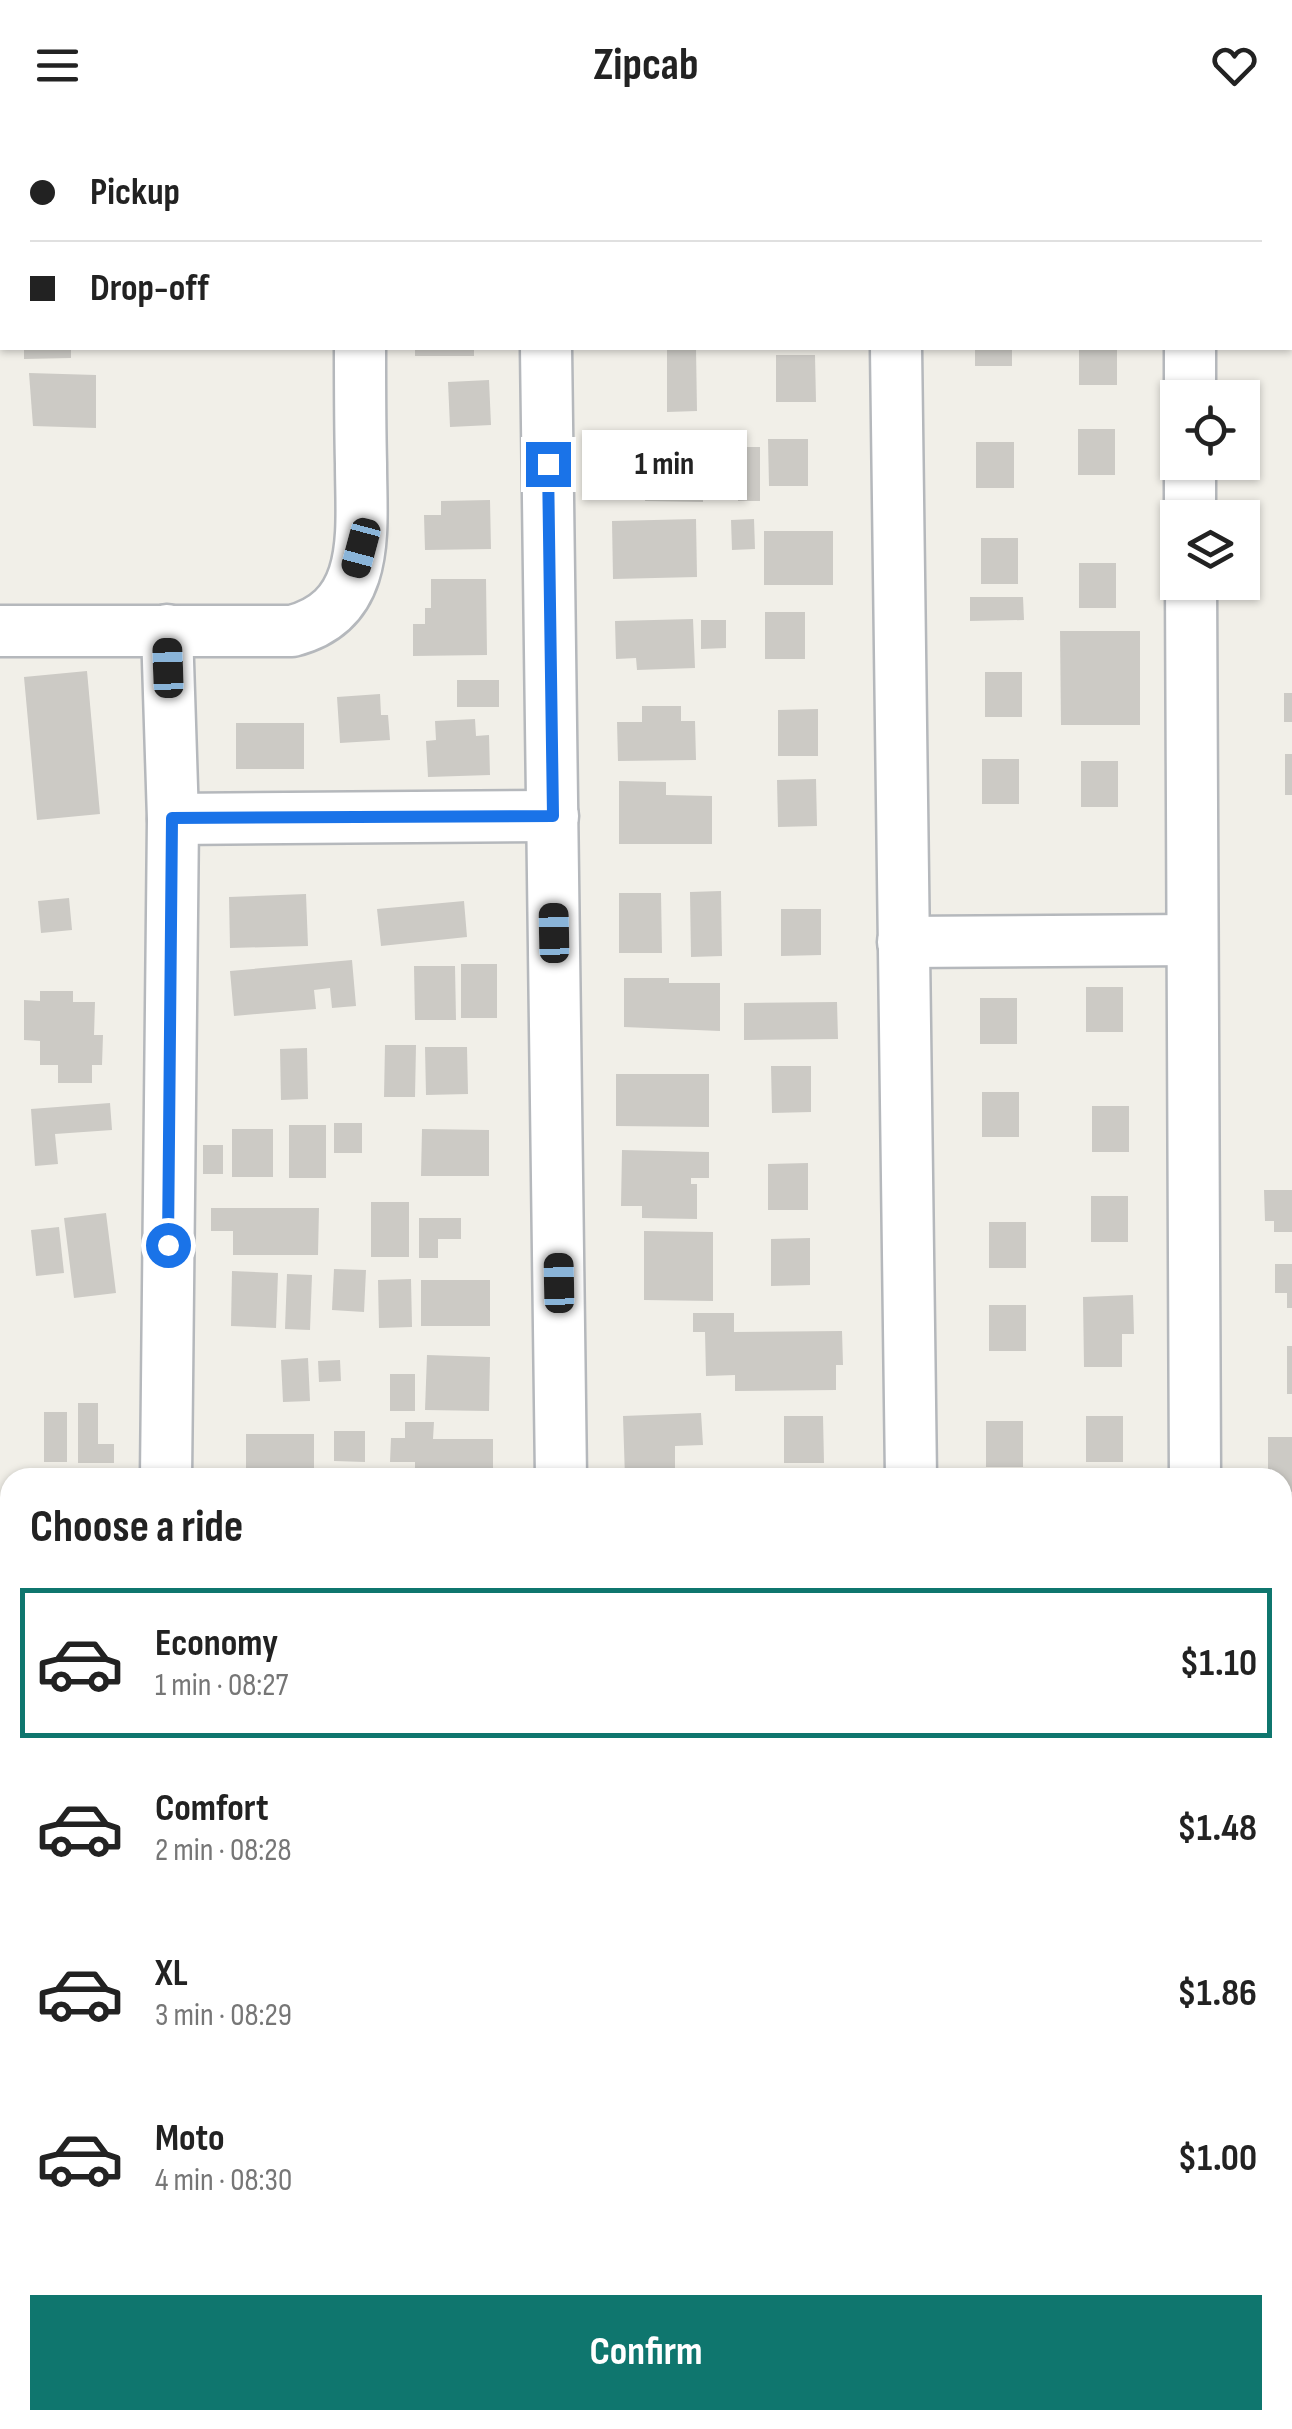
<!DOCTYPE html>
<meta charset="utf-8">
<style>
:root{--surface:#fff;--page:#f2f2f2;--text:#222;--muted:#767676;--line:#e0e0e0;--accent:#0f766e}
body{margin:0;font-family:"Sofia Sans Condensed",sans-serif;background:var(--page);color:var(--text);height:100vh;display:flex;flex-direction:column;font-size:38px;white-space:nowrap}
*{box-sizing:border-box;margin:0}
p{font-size:32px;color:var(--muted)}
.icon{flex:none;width:55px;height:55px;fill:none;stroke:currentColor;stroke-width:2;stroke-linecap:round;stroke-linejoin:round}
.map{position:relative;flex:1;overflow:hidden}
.sheet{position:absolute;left:0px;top:1338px;width:1292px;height:962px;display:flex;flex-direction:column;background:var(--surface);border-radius:30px 30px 0 0;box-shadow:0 2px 8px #0004}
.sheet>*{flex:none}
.guide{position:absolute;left:0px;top:0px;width:1292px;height:220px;box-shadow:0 2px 8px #0004;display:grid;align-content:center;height:220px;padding:0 30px;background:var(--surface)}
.controls{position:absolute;left:1160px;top:250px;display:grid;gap:20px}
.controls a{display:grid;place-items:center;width:100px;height:100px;border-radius:0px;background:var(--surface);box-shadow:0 2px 8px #0004;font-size:50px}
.end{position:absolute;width:45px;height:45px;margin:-22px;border:12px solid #1a73e8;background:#fff;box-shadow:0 0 0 5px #fff}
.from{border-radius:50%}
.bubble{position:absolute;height:70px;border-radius:0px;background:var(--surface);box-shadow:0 2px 8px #0004;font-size:32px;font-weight:700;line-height:70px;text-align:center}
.car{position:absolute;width:30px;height:60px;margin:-30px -15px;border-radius:12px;box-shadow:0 0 8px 2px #0007;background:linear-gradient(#222 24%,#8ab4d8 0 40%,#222 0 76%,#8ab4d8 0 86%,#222 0)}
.guide b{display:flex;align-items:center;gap:35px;height:95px;font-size:38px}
.guide b+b{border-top:2px solid var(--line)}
.guide i{width:25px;height:25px;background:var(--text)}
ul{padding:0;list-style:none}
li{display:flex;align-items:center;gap:30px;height:150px;margin:0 20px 15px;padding:0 10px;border:5px solid transparent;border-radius:0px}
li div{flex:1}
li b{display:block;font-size:38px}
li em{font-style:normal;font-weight:700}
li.selected{border-color:var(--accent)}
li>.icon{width:90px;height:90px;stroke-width:1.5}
h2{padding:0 30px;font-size:45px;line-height:120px}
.primary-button{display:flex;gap:20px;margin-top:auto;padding:20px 30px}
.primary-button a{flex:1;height:115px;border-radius:0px;background:var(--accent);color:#fff;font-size:40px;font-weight:700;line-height:115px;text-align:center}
header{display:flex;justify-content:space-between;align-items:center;height:130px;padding:0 30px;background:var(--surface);font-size:45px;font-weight:700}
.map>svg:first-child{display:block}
.building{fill:#cccac5}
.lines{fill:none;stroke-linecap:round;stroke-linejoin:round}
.minor-casing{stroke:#b5b8bc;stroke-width:55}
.minor{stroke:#fff;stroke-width:50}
.route{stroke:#1a73e8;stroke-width:12}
</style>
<header><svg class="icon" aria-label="menu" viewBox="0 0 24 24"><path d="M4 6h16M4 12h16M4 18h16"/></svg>Zipcab<svg class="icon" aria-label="heart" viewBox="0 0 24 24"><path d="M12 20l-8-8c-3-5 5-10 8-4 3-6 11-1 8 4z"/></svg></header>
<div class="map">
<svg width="1292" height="2299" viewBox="0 0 1292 2299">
<rect width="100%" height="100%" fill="#f1efe8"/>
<g class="building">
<path d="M24 218H71V228L24 229Z"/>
<rect x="415" y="218" width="59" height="8"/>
<path d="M667 218H696L697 281 667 282Z"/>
<rect x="975" y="218" width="37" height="18"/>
<rect x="1079" y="218" width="38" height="37"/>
<path d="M776 225H815L816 272H776Z"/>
<path d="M29 243 96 245V298L33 296Z"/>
<path d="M489 250 491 295 450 297 448 252Z"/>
<rect x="1078" y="299" width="37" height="46"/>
<path d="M646 307 703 308V372L645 371V359H636L637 324 646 325Z"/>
<path d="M768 309H808V356H769Z"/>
<rect x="976" y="312" width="38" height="46"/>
<path d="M737 317H760V371H738Z"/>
<path d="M490 370 491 419 425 420 424 385H441V371Z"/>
<path d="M696 389 697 447 613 449 612 391Z"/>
<path d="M754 389 755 419 732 420 731 390Z"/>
<rect x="764" y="401" width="69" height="54"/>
<rect x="981" y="408" width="37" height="46"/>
<rect x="1079" y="433" width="37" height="45"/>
<path d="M431 449H486L487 525 413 526V494H425V478H431Z"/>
<path d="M970 467H1023L1024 490 970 491Z"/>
<rect x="765" y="482" width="40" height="47"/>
<path d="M693 489 695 538 637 540 636 528 616 529 615 491Z"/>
<path d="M701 490H726V518L701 519Z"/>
<path d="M1060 501H1140V595H1061Z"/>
<path d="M87 541 100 684 37 690 24 547Z"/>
<rect x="985" y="542" width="37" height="45"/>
<rect x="457" y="550" width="42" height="27"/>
<rect x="1284" y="563" width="8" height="29"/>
<path d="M380 564 381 585H388L390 610 340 613 337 567Z"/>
<path d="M642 576H681V591H695L696 630 618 631 617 592H642Z"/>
<path d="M818 579V626H778V580Z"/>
<path d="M475 589 476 606 489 605 490 645 428 647 426 611 436 610 435 591Z"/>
<rect x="236" y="593" width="68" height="46"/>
<rect x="1285" y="624" width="7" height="41"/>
<rect x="982" y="629" width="37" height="45"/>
<rect x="1081" y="631" width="37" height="46"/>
<path d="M816 649 817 696 778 697 777 650Z"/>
<path d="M619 651 666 652V665L712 666V714H619Z"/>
<path d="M721 761 722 826 691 827 690 762Z"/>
<path d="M619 763H661L662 823H619Z"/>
<path d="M306 764 308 816 230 818 229 767Z"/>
<path d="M69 768 72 800 41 803 38 771Z"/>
<path d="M464 771 467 807 381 816 377 779Z"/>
<path d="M781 779H821V825L781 826Z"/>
<path d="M352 830 356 876 332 878 330 858 314 860 316 879 234 886 230 841Z"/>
<rect x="461" y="834" width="36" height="54"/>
<path d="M414 836H455L456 890H415Z"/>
<path d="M624 848H669V853H720V901L624 897Z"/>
<rect x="1086" y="857" width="37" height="45"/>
<path d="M40 861H73V872H95L94 905H103L102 935H92V953H58V935H40V911L24 910V870L40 871Z"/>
<rect x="980" y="868" width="37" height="46"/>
<path d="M837 872 838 909 744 910V873Z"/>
<path d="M385 915H416L415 967H384Z"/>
<path d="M425 917H467L468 964 426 965Z"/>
<path d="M307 918 308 969 281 970 280 919Z"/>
<path d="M771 936H811V982L772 983Z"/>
<path d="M616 944H709V997L616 996Z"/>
<rect x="982" y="962" width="37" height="45"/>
<path d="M110 973 112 1000 55 1004 58 1034 35 1036 31 979Z"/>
<rect x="1092" y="976" width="37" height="46"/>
<rect x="334" y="993" width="28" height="30"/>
<rect x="289" y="995" width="37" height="53"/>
<rect x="232" y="999" width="41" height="48"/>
<path d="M422 999 489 1000V1046H421Z"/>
<rect x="203" y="1015" width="20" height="29"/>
<path d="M622 1020 709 1022V1048H691V1054H697V1089L642 1088V1076H621Z"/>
<path d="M808 1033V1080H768V1034Z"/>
<path d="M1264 1060H1292V1102H1274V1091H1265Z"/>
<rect x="1091" y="1066" width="37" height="46"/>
<rect x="371" y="1072" width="38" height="55"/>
<path d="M211 1078H319L318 1125H233V1101H211Z"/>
<path d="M106 1083 116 1163 74 1168 64 1088Z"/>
<path d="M419 1088H461V1109H438V1128H419Z"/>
<rect x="989" y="1092" width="37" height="46"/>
<path d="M59 1097 64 1143 36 1146 31 1100Z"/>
<path d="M644 1101 713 1102V1171L644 1170Z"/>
<path d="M810 1108V1155L771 1156V1109Z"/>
<path d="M1275 1134H1292V1178H1287V1163H1275Z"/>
<path d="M334 1139 366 1140 364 1182 332 1180Z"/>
<path d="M232 1141 278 1143 276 1198 231 1196Z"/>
<path d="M287 1144 312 1145 310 1200 285 1199Z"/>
<path d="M411 1149 412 1197 379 1198 378 1150Z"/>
<rect x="421" y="1150" width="69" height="46"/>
<path d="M1133 1165 1134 1204H1122V1237H1084L1083 1167Z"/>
<rect x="989" y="1175" width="37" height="46"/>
<path d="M693 1183H734V1202L842 1201 843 1235H836V1260L735 1261V1245L706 1246 705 1202H693Z"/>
<rect x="1287" y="1216" width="5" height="48"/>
<path d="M427 1225 490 1227 489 1281 425 1280Z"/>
<path d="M308 1228 310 1271 283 1272 281 1230Z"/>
<path d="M340 1230 341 1251 319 1252 318 1231Z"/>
<rect x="390" y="1244" width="25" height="37"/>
<path d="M78 1273H98V1314H114V1333H78Z"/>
<rect x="44" y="1282" width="23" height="50"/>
<path d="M701 1283 703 1315 675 1316V1346L625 1348 623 1286Z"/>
<path d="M784 1286H823L824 1333H784Z"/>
<rect x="1086" y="1286" width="37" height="46"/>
<rect x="986" y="1291" width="37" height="46"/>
<path d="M405 1292H434L433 1309H493V1348H415V1332H390L391 1308H405Z"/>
<path d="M334 1301H365V1332L334 1331Z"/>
<rect x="246" y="1304" width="68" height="44"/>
<path d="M1268 1307H1292V1362H1282V1348H1268Z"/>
<path d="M263 2290H304V2299H264Z"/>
<path d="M314 2290H339L340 2299H314Z"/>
<rect x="410" y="2290" width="102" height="9"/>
<rect x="669" y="2290" width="44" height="9"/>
<rect x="805" y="2290" width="43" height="9"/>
<path d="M1014 2290H1057V2299H1013Z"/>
<rect x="1104" y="2290" width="44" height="9"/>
</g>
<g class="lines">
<g class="minor-casing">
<g id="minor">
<path d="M359 0V2"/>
<path d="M899 0 966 2"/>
<path d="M570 2 580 0"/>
<path d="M546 218 561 1348"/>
<path d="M896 218 911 1348"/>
<path d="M1190 218V268"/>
<path d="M1190 332V388"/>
<path d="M1191 452 1195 1348"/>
<path d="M0 501H292C373 480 361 400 361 334 360 295 360 256 360 218"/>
<path d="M173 689 553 686"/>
<path d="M903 812 1192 810"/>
<path d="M166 1348 173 689 167 500"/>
<path d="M1282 1933 1292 1926"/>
<path d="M0 1944H10"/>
<path d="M1282 1973 1292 1983"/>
<path d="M1228 2290 1229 2299"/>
<path d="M220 2299 221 2290"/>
<path d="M591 2299 592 2290"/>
<path d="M931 2299V2290"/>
</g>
</g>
<use href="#minor" class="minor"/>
</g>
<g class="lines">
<path class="route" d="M168 1115 172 688 553 686 548 334"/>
</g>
</svg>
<div class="controls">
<a><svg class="icon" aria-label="locate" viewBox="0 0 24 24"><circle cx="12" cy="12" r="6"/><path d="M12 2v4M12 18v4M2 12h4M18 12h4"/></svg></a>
<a><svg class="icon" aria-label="layers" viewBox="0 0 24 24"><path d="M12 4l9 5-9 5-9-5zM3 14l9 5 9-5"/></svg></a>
</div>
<i class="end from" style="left:168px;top:1115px"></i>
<i class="end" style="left:548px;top:334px"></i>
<div class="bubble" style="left:582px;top:300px;width:165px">1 min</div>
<i class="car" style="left:361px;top:418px;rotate:195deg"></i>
<i class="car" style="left:168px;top:538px;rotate:358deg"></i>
<i class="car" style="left:554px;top:803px;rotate:359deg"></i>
<i class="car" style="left:559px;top:1153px;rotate:359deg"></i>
<div class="guide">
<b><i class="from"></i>Pickup</b>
<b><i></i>Drop-off</b>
</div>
<section class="sheet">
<h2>Choose a ride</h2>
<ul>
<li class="selected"><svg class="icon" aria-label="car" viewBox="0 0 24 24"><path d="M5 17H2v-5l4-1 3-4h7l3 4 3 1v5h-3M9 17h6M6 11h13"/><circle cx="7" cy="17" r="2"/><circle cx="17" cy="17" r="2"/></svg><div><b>Economy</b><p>1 min · 08:27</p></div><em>$1.10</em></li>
<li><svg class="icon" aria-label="car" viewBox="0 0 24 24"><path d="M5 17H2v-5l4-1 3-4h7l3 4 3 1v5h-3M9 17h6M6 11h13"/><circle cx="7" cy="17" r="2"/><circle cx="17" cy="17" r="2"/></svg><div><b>Comfort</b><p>2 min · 08:28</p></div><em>$1.48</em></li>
<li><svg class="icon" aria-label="car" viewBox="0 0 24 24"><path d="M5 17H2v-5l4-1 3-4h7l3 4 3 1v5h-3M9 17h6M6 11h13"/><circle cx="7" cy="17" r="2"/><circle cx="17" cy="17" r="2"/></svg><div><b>XL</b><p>3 min · 08:29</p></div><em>$1.86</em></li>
<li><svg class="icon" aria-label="car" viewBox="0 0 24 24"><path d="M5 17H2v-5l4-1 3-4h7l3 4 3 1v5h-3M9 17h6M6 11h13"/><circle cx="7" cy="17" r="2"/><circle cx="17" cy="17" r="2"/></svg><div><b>Moto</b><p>4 min · 08:30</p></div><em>$1.00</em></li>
</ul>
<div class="primary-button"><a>Confirm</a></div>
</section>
</div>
